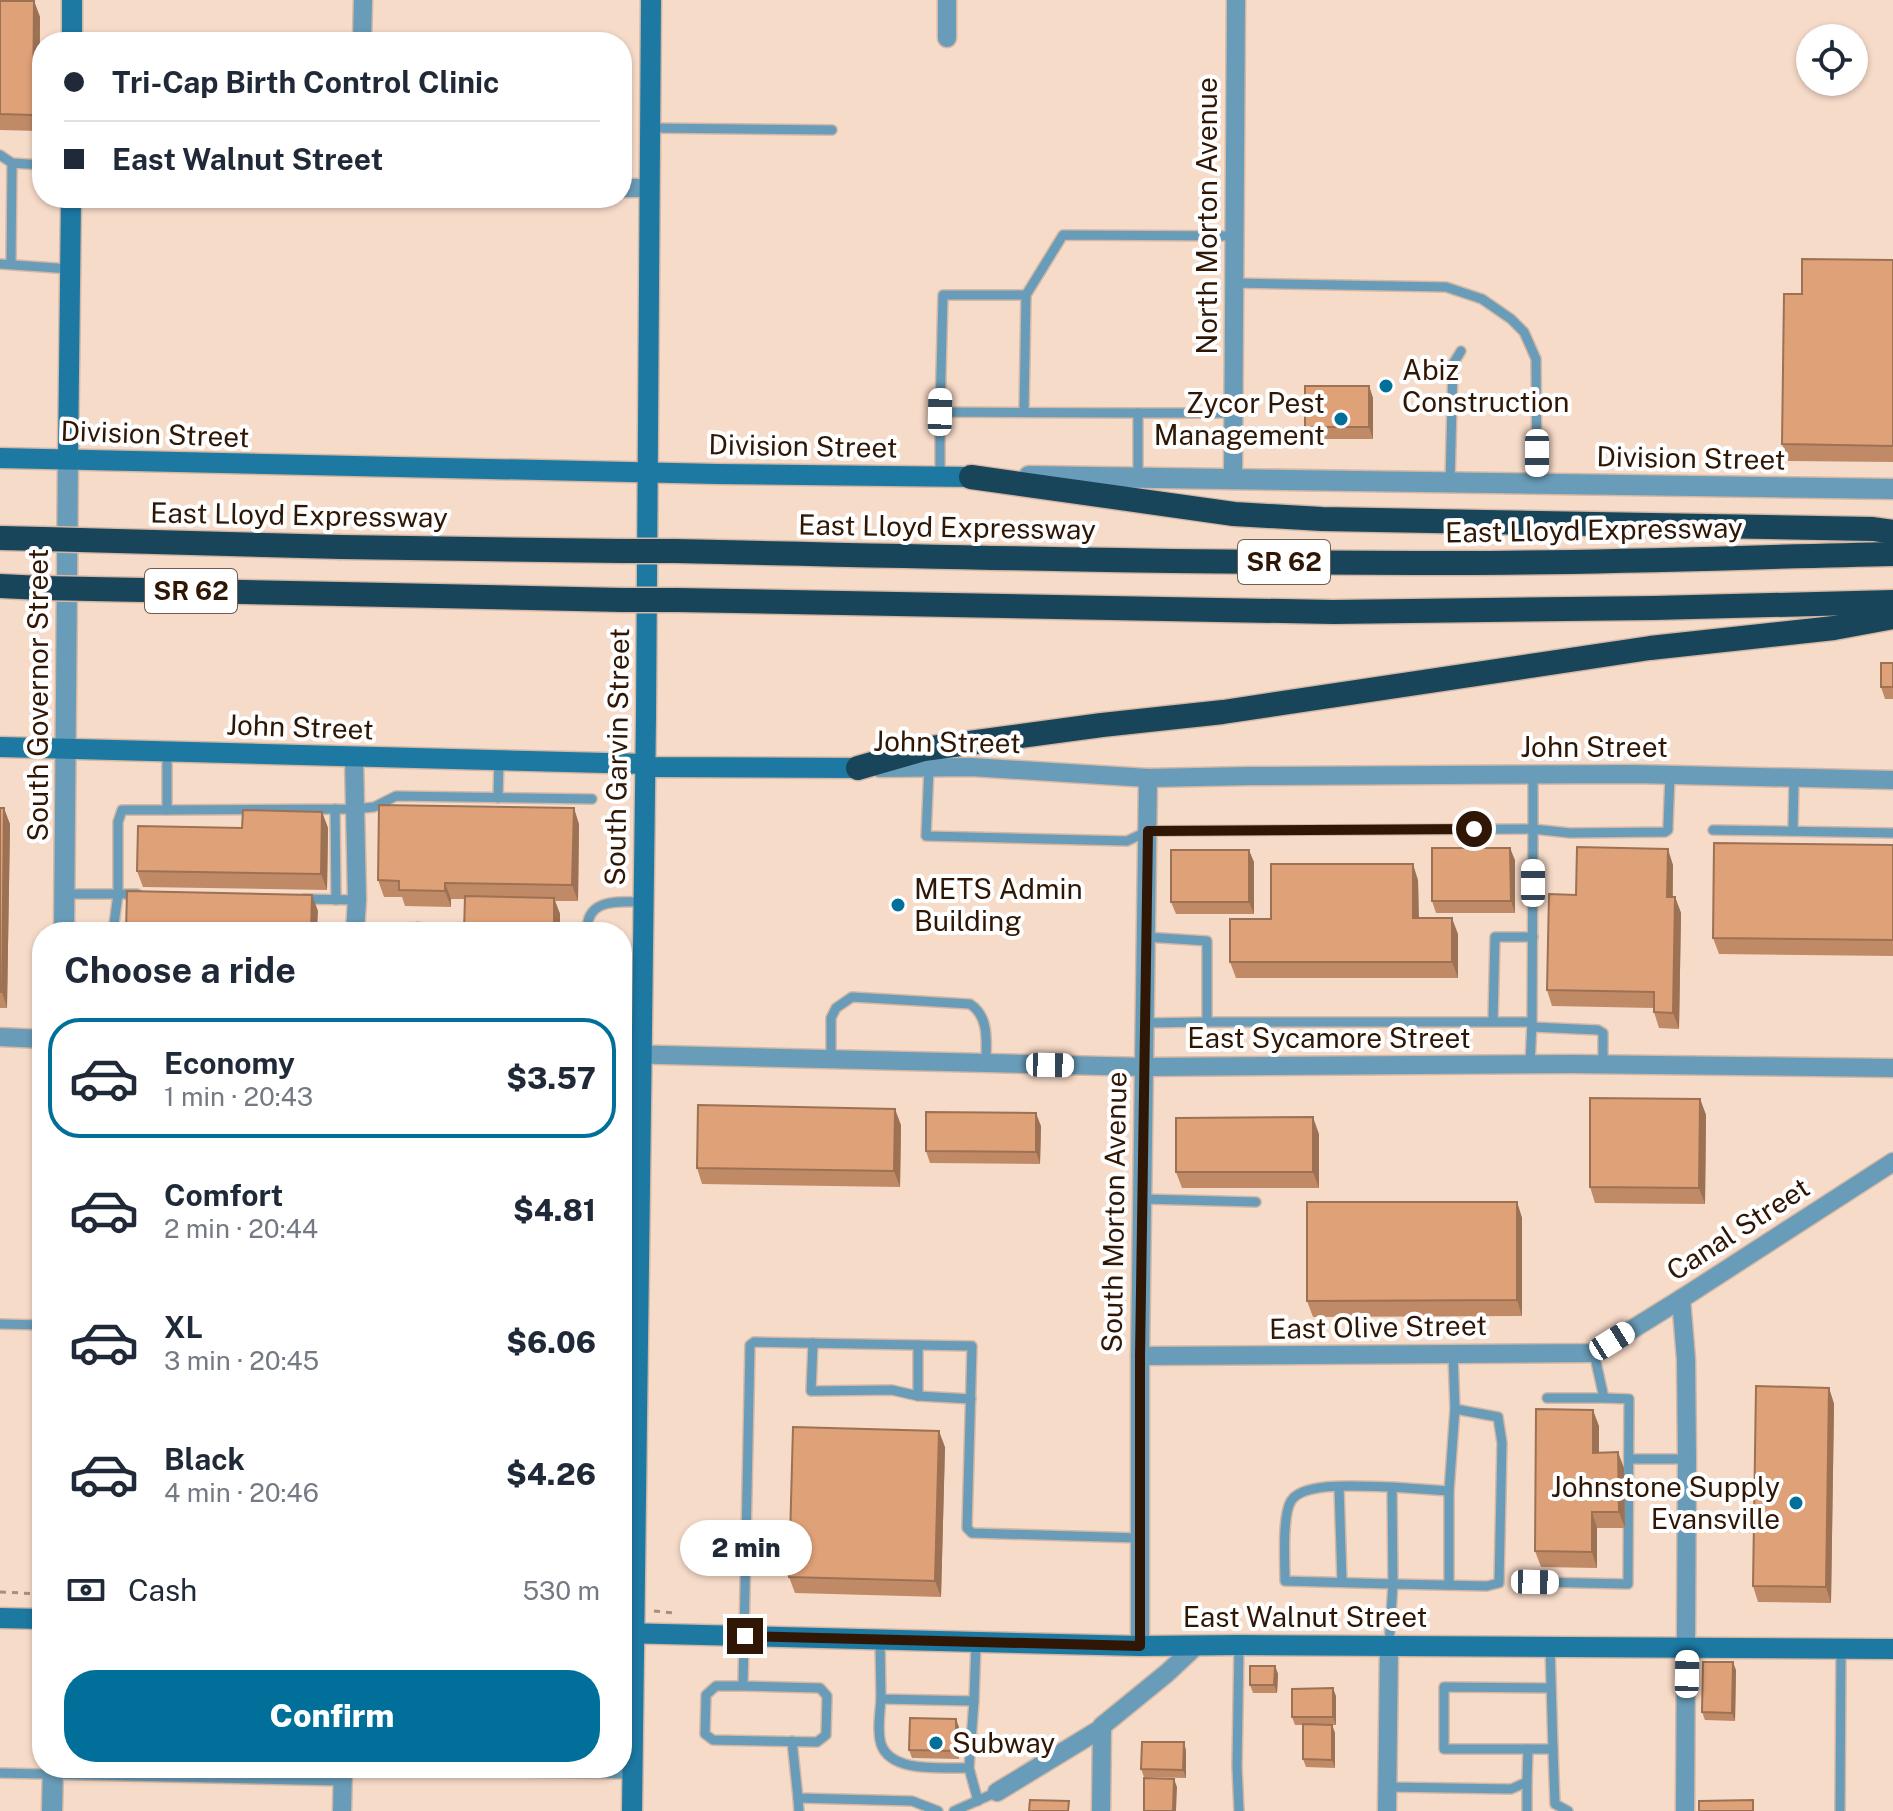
<!DOCTYPE html>
<meta charset="utf-8">
<style>
:root{--surface:#fff;--page:#f6f6f7;--text:#1f2937;--muted:#747a83;--line:#e0e1e3;--accent:#00709b}
body{margin:0;font-family:"Public Sans",sans-serif;background:var(--page);color:var(--text);height:100vh;display:flex;flex-direction:column;font-size:30px;white-space:nowrap}
*{box-sizing:border-box;margin:0}
p{font-size:26px;color:var(--muted)}
.icon{flex:none;width:44px;height:44px;fill:none;stroke:currentColor;stroke-width:2;stroke-linecap:round;stroke-linejoin:round}
.map{position:relative;flex:1;overflow:hidden}
.side{position:absolute;left:32px;top:922px;width:600px;height:856px;display:flex;flex-direction:column;background:var(--surface);border-radius:32px;box-shadow:0 2px 6px #0004}
.side>*{flex:none}
.top-card{position:absolute;left:32px;top:32px;width:600px;height:176px;border-radius:32px;box-shadow:0 2px 6px #0004;display:grid;align-content:center;height:176px;padding:0 32px;background:var(--surface)}
.buttons{position:absolute;left:1796px;top:24px;display:grid;gap:16px}
.buttons a{display:grid;place-items:center;width:72px;height:72px;border-radius:50%;background:var(--surface);box-shadow:0 2px 6px #0004;font-size:40px}
.end{position:absolute;width:36px;height:36px;margin:-18px;border:10px solid #301705;background:#fff;box-shadow:0 0 0 4px #fff}
.from{border-radius:50%}
.bubble{position:absolute;height:56px;border-radius:28px;background:var(--surface);box-shadow:0 2px 6px #0004;font-size:26px;font-weight:800;line-height:56px;text-align:center}
.car{position:absolute;width:24px;height:48px;margin:-24px -12px;border-radius:10px;box-shadow:0 0 6px 2px #0007;background:linear-gradient(#fff 24%,#345 0 40%,#fff 0 76%,#345 0 86%,#fff 0)}
.top-card b{display:flex;align-items:center;gap:28px;height:76px;font-size:30px}
.top-card b+b{border-top:2px solid var(--line)}
.top-card i{width:20px;height:20px;background:var(--text)}
ul{padding:0;list-style:none}
li{display:flex;align-items:center;gap:24px;height:120px;margin:0 16px 12px;padding:0 16px;border:4px solid transparent;border-radius:32px}
li div{flex:1}
li b{display:block;font-size:30px}
li em{font-style:normal;font-weight:800}
li.selected{border-color:var(--accent)}
li>.icon{width:72px;height:72px;stroke-width:1.5}
h2{padding:0 32px;font-size:36px;line-height:96px}
.pay{display:flex;align-items:center;gap:20px;height:88px;padding:0 32px;font-size:30px}
.pay p{margin-inline-start:auto}
.button{display:flex;gap:16px;margin-top:auto;padding:16px 32px}
.button a{flex:1;height:92px;border-radius:32px;background:var(--accent);color:#fff;font-size:32px;font-weight:800;line-height:92px;text-align:center}
.map>svg:first-child{display:block}
.lines{fill:none;stroke-linecap:round;stroke-linejoin:round}
.service-casing{stroke:#d3b8a6;stroke-width:12}
.minor-casing{stroke:#d3b8a6;stroke-width:21}
.tertiary-casing{stroke:#d3b8a6;stroke-width:23}
.secondary-casing{stroke:#d3b8a6;stroke-width:23}
.motorway-casing{stroke:#d3b8a6;stroke-width:27}
.path{stroke:#a98e7c;stroke-width:3;stroke-dasharray:6 6;stroke-linecap:butt}
.service{stroke:#699cb8;stroke-width:9}
.minor{stroke:#699cb8;stroke-width:18}
.tertiary{stroke:#699cb8;stroke-width:20}
.secondary{stroke:#1d78a2;stroke-width:20}
.motorway{stroke:#19455b;stroke-width:24}
.motorway-bridge-casing{stroke:#d3b8a6;stroke-width:27;stroke-linecap:butt}
.motorway-bridge{stroke:#19455b;stroke-width:24}
.wall{fill:#c08a67}
.shaded-wall{fill:#9c7154}
.building{fill:#dfa178;stroke:#9c7154;stroke-width:2}
.route{stroke:#301705;stroke-width:10}
.poi-dot{fill:#00709b;stroke:#fff;stroke-width:3}
.labels{text-anchor:middle;stroke-width:8;stroke-linejoin:round;paint-order:stroke}
.shield{fill:#fff;stroke:#6e5d50;stroke-width:2}
.shield-label{font-size:26px;font-weight:bold;fill:#301705}
.street-label{font-size:28px;fill:#301705;stroke:#fff}
.poi-label{font-size:28px;fill:#301705;stroke:#fff;text-anchor:start}
</style>
<div class="map">
<svg width="1893" height="1811" viewBox="0 0 1893 1811">
<rect width="100%" height="100%" fill="#f7dbc9"/>
<g class="lines">
<g class="service-casing">
<g id="service">
<path d="M650 128 832 130"/>
<path d="M0 155 12 163 42 165"/>
<path d="M0 264 70 269"/>
<path d="M11 264 12 163"/>
<path d="M1234 283 1446 287 1482 299 1511 319 1524 332 1536 359 1537 484"/>
<path d="M1026 295 1063 235 1234 236"/>
<path d="M940 412 943 295H1026L1024 412"/>
<path d="M940 475V412L1138 413"/>
<path d="M1138 478V413H1233"/>
<path d="M1450 483 1453 364 1461 351"/>
<path d="M929 768 926 836 1127 841 1148 831 1533 829V774"/>
<path d="M498 798 499 760"/>
<path d="M335 809 336 900"/>
<path d="M167 810 354 809 374 807 396 796 592 799"/>
<path d="M1713 830 1893 833"/>
<path d="M1793 831 1794 778"/>
<path d="M64 894H137"/>
<path d="M304 899 357 900"/>
<path d="M113 932 118 894V822L122 810H167V752"/>
<path d="M418 932V927"/>
<path d="M587 932C586 897 619 902 644 902"/>
<path d="M1146 937 1207 941V1022H1532L1530 1065"/>
<path d="M1493 1021 1495 937H1533"/>
<path d="M1532 1022 1533 829 1570 833 1665 832 1668 830V826L1670 775"/>
<path d="M1145 1023 1207 1022"/>
<path d="M1532 1027 1598 1030 1603 1033V1065"/>
<path d="M831 1060V1018L836 1008 852 997 970 1004C990 1017 986 1042 986 1063"/>
<path d="M1143 1199 1256 1202"/>
<path d="M0 1324 42 1325"/>
<path d="M813 1343 811 1391 892 1390 918 1396 971 1399"/>
<path d="M918 1396V1345"/>
<path d="M1547 1398H1604L1594 1353"/>
<path d="M1629 1459H1687"/>
<path d="M1339 1487 1342 1582"/>
<path d="M1392 1487C1369 1487 1304 1480 1291 1501 1282 1516 1285 1562 1285 1581L1393 1584 1392 1487 1449 1491"/>
<path d="M1535 1582 1628 1584 1629 1399 1604 1398"/>
<path d="M1449 1585V1491L1455 1409"/>
<path d="M880 1640 881 1699 974 1701 976 1642"/>
<path d="M1389 1645 1393 1584 1487 1586 1499 1583 1502 1443 1498 1417 1455 1409 1453 1354"/>
<path d="M1550 1646 1553 1749H1444V1687L1551 1688"/>
<path d="M743 1686 820 1688 827 1696 826 1735 817 1742 713 1740 705 1734 706 1695 716 1686H743L750 1345 754 1342 972 1346 967 1528 972 1533 1139 1538"/>
<path d="M881 1699C880 1713 877 1730 881 1744 891 1774 944 1767 969 1768L974 1701"/>
<path d="M792 1741 798 1798 912 1801 938 1811"/>
<path d="M1553 1749 1555 1804 1568 1811"/>
<path d="M969 1768 978 1801"/>
<path d="M343 1769 631 1774"/>
<path d="M0 1773 342 1781"/>
<path d="M1387 1787 1511 1789 1527 1782 1528 1749"/>
<path d="M798 1798 799 1811"/>
<path d="M954 1811 997 1792"/>
<path d="M1239 1811 1237 1767 1239 1645"/>
<path d="M1527 1811V1782"/>
<path d="M1840 1811 1841 1648"/>
</g>
</g>
<g class="minor-casing">
<g id="minor">
<path d="M947 0V38"/>
<path d="M362 42 363 0"/>
<path d="M622 188H650"/>
<path d="M1233 480 1236 0"/>
<path d="M354 757 357 900 355 932"/>
<path d="M880 768 971 767 1148 778 1250 776 1634 774 1893 780"/>
<path d="M0 1037 42 1039"/>
<path d="M622 1054 1144 1067 1573 1064 1893 1068"/>
<path d="M1681 1299 1686 1359 1687 1459 1685 1811"/>
<path d="M1140 1356 1594 1353 1681 1299 1893 1162"/>
<path d="M1140 1646V1356L1148 778"/>
<path d="M997 1792 1102 1728V1726L1167 1673 1197 1645"/>
<path d="M342 1811 343 1768"/>
<path d="M1101 1811 1102 1728"/>
<path d="M1387 1811 1389 1645"/>
</g>
</g>
<g class="tertiary-casing">
<g id="tertiary">
<path d="M1029 476 1893 489"/>
<path d="M64 932 68 459"/>
<path d="M52 1811 53 1768"/>
</g>
</g>
<g class="secondary-casing">
<g id="secondary">
<path d="M72 42V0"/>
<path d="M0 458 717 474 971 477"/>
<path d="M68 459 71 198"/>
<path d="M0 747 645 764 653 767 858 768"/>
<path d="M0 1618 42 1619"/>
<path d="M622 1633 1140 1646 1239 1645 1893 1649"/>
<path d="M632 1811 646 715 651 0"/>
</g>
</g>
<g class="motorway-casing">
<g id="motorway">
<path d="M971 477 1234 514 1322 519 1873 529 1893 532"/>
<path d="M0 538 43 539"/>
<path d="M341 547 621 551"/>
<path d="M675 551C936 557 1197 563 1458 563 1603 563 1748 557 1893 554"/>
<path d="M0 586 42 588"/>
<path d="M341 594 622 600"/>
<path d="M677 600 1333 612 1654 608 1893 602"/>
<path d="M858 768 924 749 1102 725 1223 712 1650 648 1834 628 1893 617"/>
</g>
</g>
<g class="path">
<path d="M0 1592 42 1594"/>
<path d="M654 1611 674 1613"/>
</g>
<use href="#service" class="service"/>
<use href="#minor" class="minor"/>
<use href="#tertiary" class="tertiary"/>
<use href="#secondary" class="secondary"/>
<use href="#motorway" class="motorway"/>
<g class="motorway-bridge-casing">
<g id="motorway-bridge">
<path d="M43 539 341 547"/>
<path d="M621 551H675"/>
<path d="M42 588 341 594"/>
<path d="M622 600H677"/>
</g>
</g>
<use href="#motorway-bridge" class="motorway-bridge"/>
</g>
<g class="wall">
<path d="M0 1H34L40 17 39 131 0 130Z"/>
<path d="M1893 260V462L1788 461 1782 444 1802 294Z"/>
<path d="M1369 386 1373 398V439H1309L1305 427Z"/>
<path d="M1893 663V699H1885L1881 687Z"/>
<path d="M0 808 10 824 7 1008H0Z"/>
<path d="M322 812 328 828 327 890 143 887 137 871 242 828Z"/>
<path d="M579 824 578 901H555L560 914 465 899H451V907L405 906 402 897H384L378 880Z"/>
<path d="M1893 845V956L1719 954 1713 938Z"/>
<path d="M1515 860V913H1436L1432 901Z"/>
<path d="M1254 862V914H1176L1171 902Z"/>
<path d="M1673 865V897H1675L1681 913 1679 1029 1659 1028 1654 1012V1008L1552 1006 1547 990 1576 895Z"/>
<path d="M1418 880 1419 918 1458 934V978H1236L1230 962 1271 919Z"/>
<path d="M1700 1099 1706 1115 1705 1204 1595 1203 1590 1187Z"/>
<path d="M901 1125 900 1187 702 1184 697 1168Z"/>
<path d="M1041 1126 1040 1164 930 1163 926 1151Z"/>
<path d="M1319 1134V1188H1182L1176 1172Z"/>
<path d="M1517 1202 1522 1218V1316L1313 1317 1307 1301Z"/>
<path d="M1829 1388 1834 1404 1831 1603 1758 1602 1753 1586Z"/>
<path d="M1599 1426V1452L1624 1468 1625 1528H1597V1568L1541 1567 1535 1551Z"/>
<path d="M945 1447 941 1597 795 1593 789 1577Z"/>
<path d="M1275 1666 1278 1674 1277 1693H1253L1250 1685Z"/>
<path d="M1736 1670 1735 1721 1705 1720 1702 1712Z"/>
<path d="M1336 1696V1725H1332L1335 1733V1768L1306 1767 1303 1759V1725H1295L1292 1717Z"/>
<path d="M959 1727V1759L912 1758 909 1750Z"/>
<path d="M1184 1742 1186 1751V1778L1144 1777 1141 1769Z"/>
</g>
<g class="shaded-wall">
<path d="M34 1 40 17 39 131 33 115Z"/>
<path d="M1369 386 1373 398V439L1369 427Z"/>
<path d="M4 808 10 824 7 1008 2 992Z"/>
<path d="M574 808 579 824 578 901 572 885Z"/>
<path d="M322 812 328 828 327 890 321 874Z"/>
<path d="M1510 848 1515 860V913L1511 901Z"/>
<path d="M1668 849 1673 865 1672 913 1667 897Z"/>
<path d="M1249 850 1254 862V914L1249 902Z"/>
<path d="M1413 864 1418 880 1419 934 1413 918Z"/>
<path d="M445 883 451 899V907L445 891Z"/>
<path d="M312 895 318 911 317 932H311Z"/>
<path d="M1675 897 1681 913 1679 1029 1673 1013Z"/>
<path d="M554 898 560 914V932H554Z"/>
<path d="M1452 918 1458 934V978L1452 962Z"/>
<path d="M1700 1099 1706 1115 1705 1204 1699 1188Z"/>
<path d="M895 1109 901 1125 900 1187 894 1171Z"/>
<path d="M1036 1113 1041 1126 1040 1164 1036 1152Z"/>
<path d="M1313 1117 1319 1134V1188L1313 1172Z"/>
<path d="M1517 1202 1522 1218V1316L1517 1300Z"/>
<path d="M1829 1388 1834 1404 1831 1603 1826 1587Z"/>
<path d="M1593 1410 1599 1426V1469L1593 1453Z"/>
<path d="M939 1431 945 1447 941 1597 935 1581Z"/>
<path d="M1618 1452 1624 1468 1625 1528 1619 1512Z"/>
<path d="M1592 1512 1597 1528V1568L1592 1552Z"/>
<path d="M1733 1662 1736 1670 1735 1721 1732 1713Z"/>
<path d="M1275 1666 1278 1674 1277 1693 1274 1685Z"/>
<path d="M1333 1688 1336 1696V1725L1333 1717Z"/>
<path d="M956 1719 959 1727V1759L956 1751Z"/>
<path d="M1332 1725 1335 1733V1768L1332 1760Z"/>
<path d="M1184 1742 1186 1751V1778L1183 1770Z"/>
<path d="M1174 1779 1177 1787 1176 1811H1173Z"/>
</g>
<g class="building">
<path d="M0 1H34L33 115 0 114Z"/>
<path d="M1802 259 1893 260V446L1782 444 1784 294H1802Z"/>
<rect x="1305" y="386" width="64" height="41"/>
<rect x="1881" y="663" width="12" height="24"/>
<path d="M379 805 574 808 572 885 445 883V891L399 890V881L378 880Z"/>
<path d="M0 808H4L2 992H0Z"/>
<path d="M243 810 322 812 321 874 137 871 138 826 242 828Z"/>
<path d="M1714 843 1893 845V940L1713 938Z"/>
<path d="M1577 847 1668 849 1667 897H1675L1673 1013 1654 1012V992L1547 990 1549 894 1576 895Z"/>
<path d="M1432 848H1510L1511 901H1432Z"/>
<rect x="1171" y="850" width="78" height="52"/>
<path d="M1271 864H1413V918H1452V962H1230V919H1271Z"/>
<path d="M127 891 312 895 311 932H126Z"/>
<path d="M465 896 554 898V932H464Z"/>
<path d="M1590 1098 1700 1099 1699 1188 1590 1187Z"/>
<path d="M698 1105 895 1109 894 1171 697 1168Z"/>
<path d="M926 1112 1036 1113V1152L926 1151Z"/>
<path d="M1313 1117V1172H1176V1118Z"/>
<path d="M1307 1202H1517V1300L1307 1301Z"/>
<path d="M1756 1386 1829 1388 1826 1587 1753 1586Z"/>
<path d="M1536 1409 1593 1410V1453L1618 1452 1619 1512H1592V1552L1535 1551Z"/>
<path d="M793 1427 939 1431 935 1581 789 1577Z"/>
<path d="M1703 1662H1733L1732 1713 1702 1712Z"/>
<path d="M1250 1666H1275L1274 1685H1250Z"/>
<path d="M1333 1688V1717H1292V1689Z"/>
<path d="M910 1718 956 1719V1751L909 1750Z"/>
<path d="M1303 1724 1332 1725V1760L1303 1759Z"/>
<path d="M1142 1742H1184L1183 1770 1141 1769Z"/>
<path d="M1144 1778 1174 1779 1173 1811H1144Z"/>
<path d="M1030 1800 1069 1801 1068 1811H1029Z"/>
<path d="M1753 1800V1811H1699V1801Z"/>
</g>
<g class="lines">
<path class="route" d="M745 1636 1140 1646V1356L1148 831 1474 829"/>
</g>
<g class="poi-dot">
<circle cx="1386" cy="386" r="8"/>
<circle cx="1341" cy="419" r="8"/>
<circle cx="898" cy="905" r="8"/>
<circle cx="1796" cy="1503" r="8"/>
<circle cx="936" cy="1743" r="8"/>
</g>
<g class="labels">
<g class="shield">
<rect x="1238" y="540" width="92" height="44" rx="6"/>
<rect x="145" y="569" width="92" height="44" rx="6"/>
</g>
<g class="shield-label">
<text x="1284" y="571">SR 62</text>
<text x="191" y="600">SR 62</text>
</g>
<g class="street-label">
<text transform="translate(1207 216) rotate(-90)" y="10">North Morton Avenue</text>
<text transform="translate(155 434) rotate(2)" y="10">Division Street</text>
<text transform="translate(803 446) rotate(1)" y="10">Division Street</text>
<text transform="translate(1691 458) rotate(1)" y="10">Division Street</text>
<text transform="translate(299 515) rotate(1)" y="10">East Lloyd Expressway</text>
<text transform="translate(947 527) rotate(1)" y="10">East Lloyd Expressway</text>
<text transform="translate(1594 530) rotate(-1)" y="10">East Lloyd Expressway</text>
<text transform="translate(38 695) rotate(-90)" y="10">South Governor Street</text>
<text transform="translate(300 727) rotate(2)" y="10">John Street</text>
<text transform="translate(947 742) rotate(1)" y="10">John Street</text>
<text x="1594" y="757">John Street</text>
<text transform="translate(617 757) rotate(-89)" y="10">South Garvin Street</text>
<text x="1329" y="1048">East Sycamore Street</text>
<text transform="translate(1114 1212) rotate(-89)" y="10">South Morton Avenue</text>
<text transform="translate(1738 1229) rotate(-33)" y="10">Canal Street</text>
<text transform="translate(1378 1327) rotate(-1)" y="10">East Olive Street</text>
<text x="1305" y="1627">East Walnut Street</text>
</g>
<g class="poi-label">
<text x="1402" y="380">Abiz<tspan x="1402" dy="32">Construction</tspan></text>
<text x="1325" y="413" text-anchor="end">Zycor Pest<tspan x="1325" dy="32">Management</tspan></text>
<text x="914" y="899">METS Admin<tspan x="914" dy="32">Building</tspan></text>
<text x="1780" y="1497" text-anchor="end">Johnstone Supply<tspan x="1780" dy="32">Evansville</tspan></text>
<text x="952" y="1753">Subway</text>
</g>
</g>
</svg>
<div class="buttons">
<a><svg class="icon" aria-label="locate" viewBox="0 0 24 24"><circle cx="12" cy="12" r="6"/><path d="M12 2v4M12 18v4M2 12h4M18 12h4"/></svg></a>
</div>
<i class="end from" style="left:1474px;top:829px"></i>
<i class="end" style="left:745px;top:1636px"></i>
<div class="bubble" style="left:680px;top:1520px;width:132px">2 min</div>
<i class="car" style="left:940px;top:412px;rotate:1deg"></i>
<i class="car" style="left:1537px;top:453px;rotate:180deg"></i>
<i class="car" style="left:1533px;top:883px;rotate:0deg"></i>
<i class="car" style="left:1050px;top:1065px;rotate:91deg"></i>
<i class="car" style="left:1612px;top:1341px;rotate:58deg"></i>
<i class="car" style="left:1535px;top:1582px;rotate:91deg"></i>
<i class="car" style="left:1687px;top:1674px;rotate:1deg"></i>
<div class="top-card">
<b><i class="from"></i>Tri-Cap Birth Control Clinic</b>
<b><i></i>East Walnut Street</b>
</div>
<section class="side">
<h2>Choose a ride</h2>
<ul>
<li class="selected"><svg class="icon" aria-label="car" viewBox="0 0 24 24"><path d="M5 17H2v-5l4-1 3-4h7l3 4 3 1v5h-3M9 17h6M6 11h13"/><circle cx="7" cy="17" r="2"/><circle cx="17" cy="17" r="2"/></svg><div><b>Economy</b><p>1 min · 20:43</p></div><em>$3.57</em></li>
<li><svg class="icon" aria-label="car" viewBox="0 0 24 24"><path d="M5 17H2v-5l4-1 3-4h7l3 4 3 1v5h-3M9 17h6M6 11h13"/><circle cx="7" cy="17" r="2"/><circle cx="17" cy="17" r="2"/></svg><div><b>Comfort</b><p>2 min · 20:44</p></div><em>$4.81</em></li>
<li><svg class="icon" aria-label="car" viewBox="0 0 24 24"><path d="M5 17H2v-5l4-1 3-4h7l3 4 3 1v5h-3M9 17h6M6 11h13"/><circle cx="7" cy="17" r="2"/><circle cx="17" cy="17" r="2"/></svg><div><b>XL</b><p>3 min · 20:45</p></div><em>$6.06</em></li>
<li><svg class="icon" aria-label="car" viewBox="0 0 24 24"><path d="M5 17H2v-5l4-1 3-4h7l3 4 3 1v5h-3M9 17h6M6 11h13"/><circle cx="7" cy="17" r="2"/><circle cx="17" cy="17" r="2"/></svg><div><b>Black</b><p>4 min · 20:46</p></div><em>$4.26</em></li>
</ul>
<div class="pay"><svg class="icon" aria-label="cash" viewBox="0 0 24 24"><path d="M3 7h18v10H3z"/><circle cx="12" cy="12" r="2"/></svg>Cash<p>530 m</p></div>
<div class="button"><a>Confirm</a></div>
</section>
</div>
